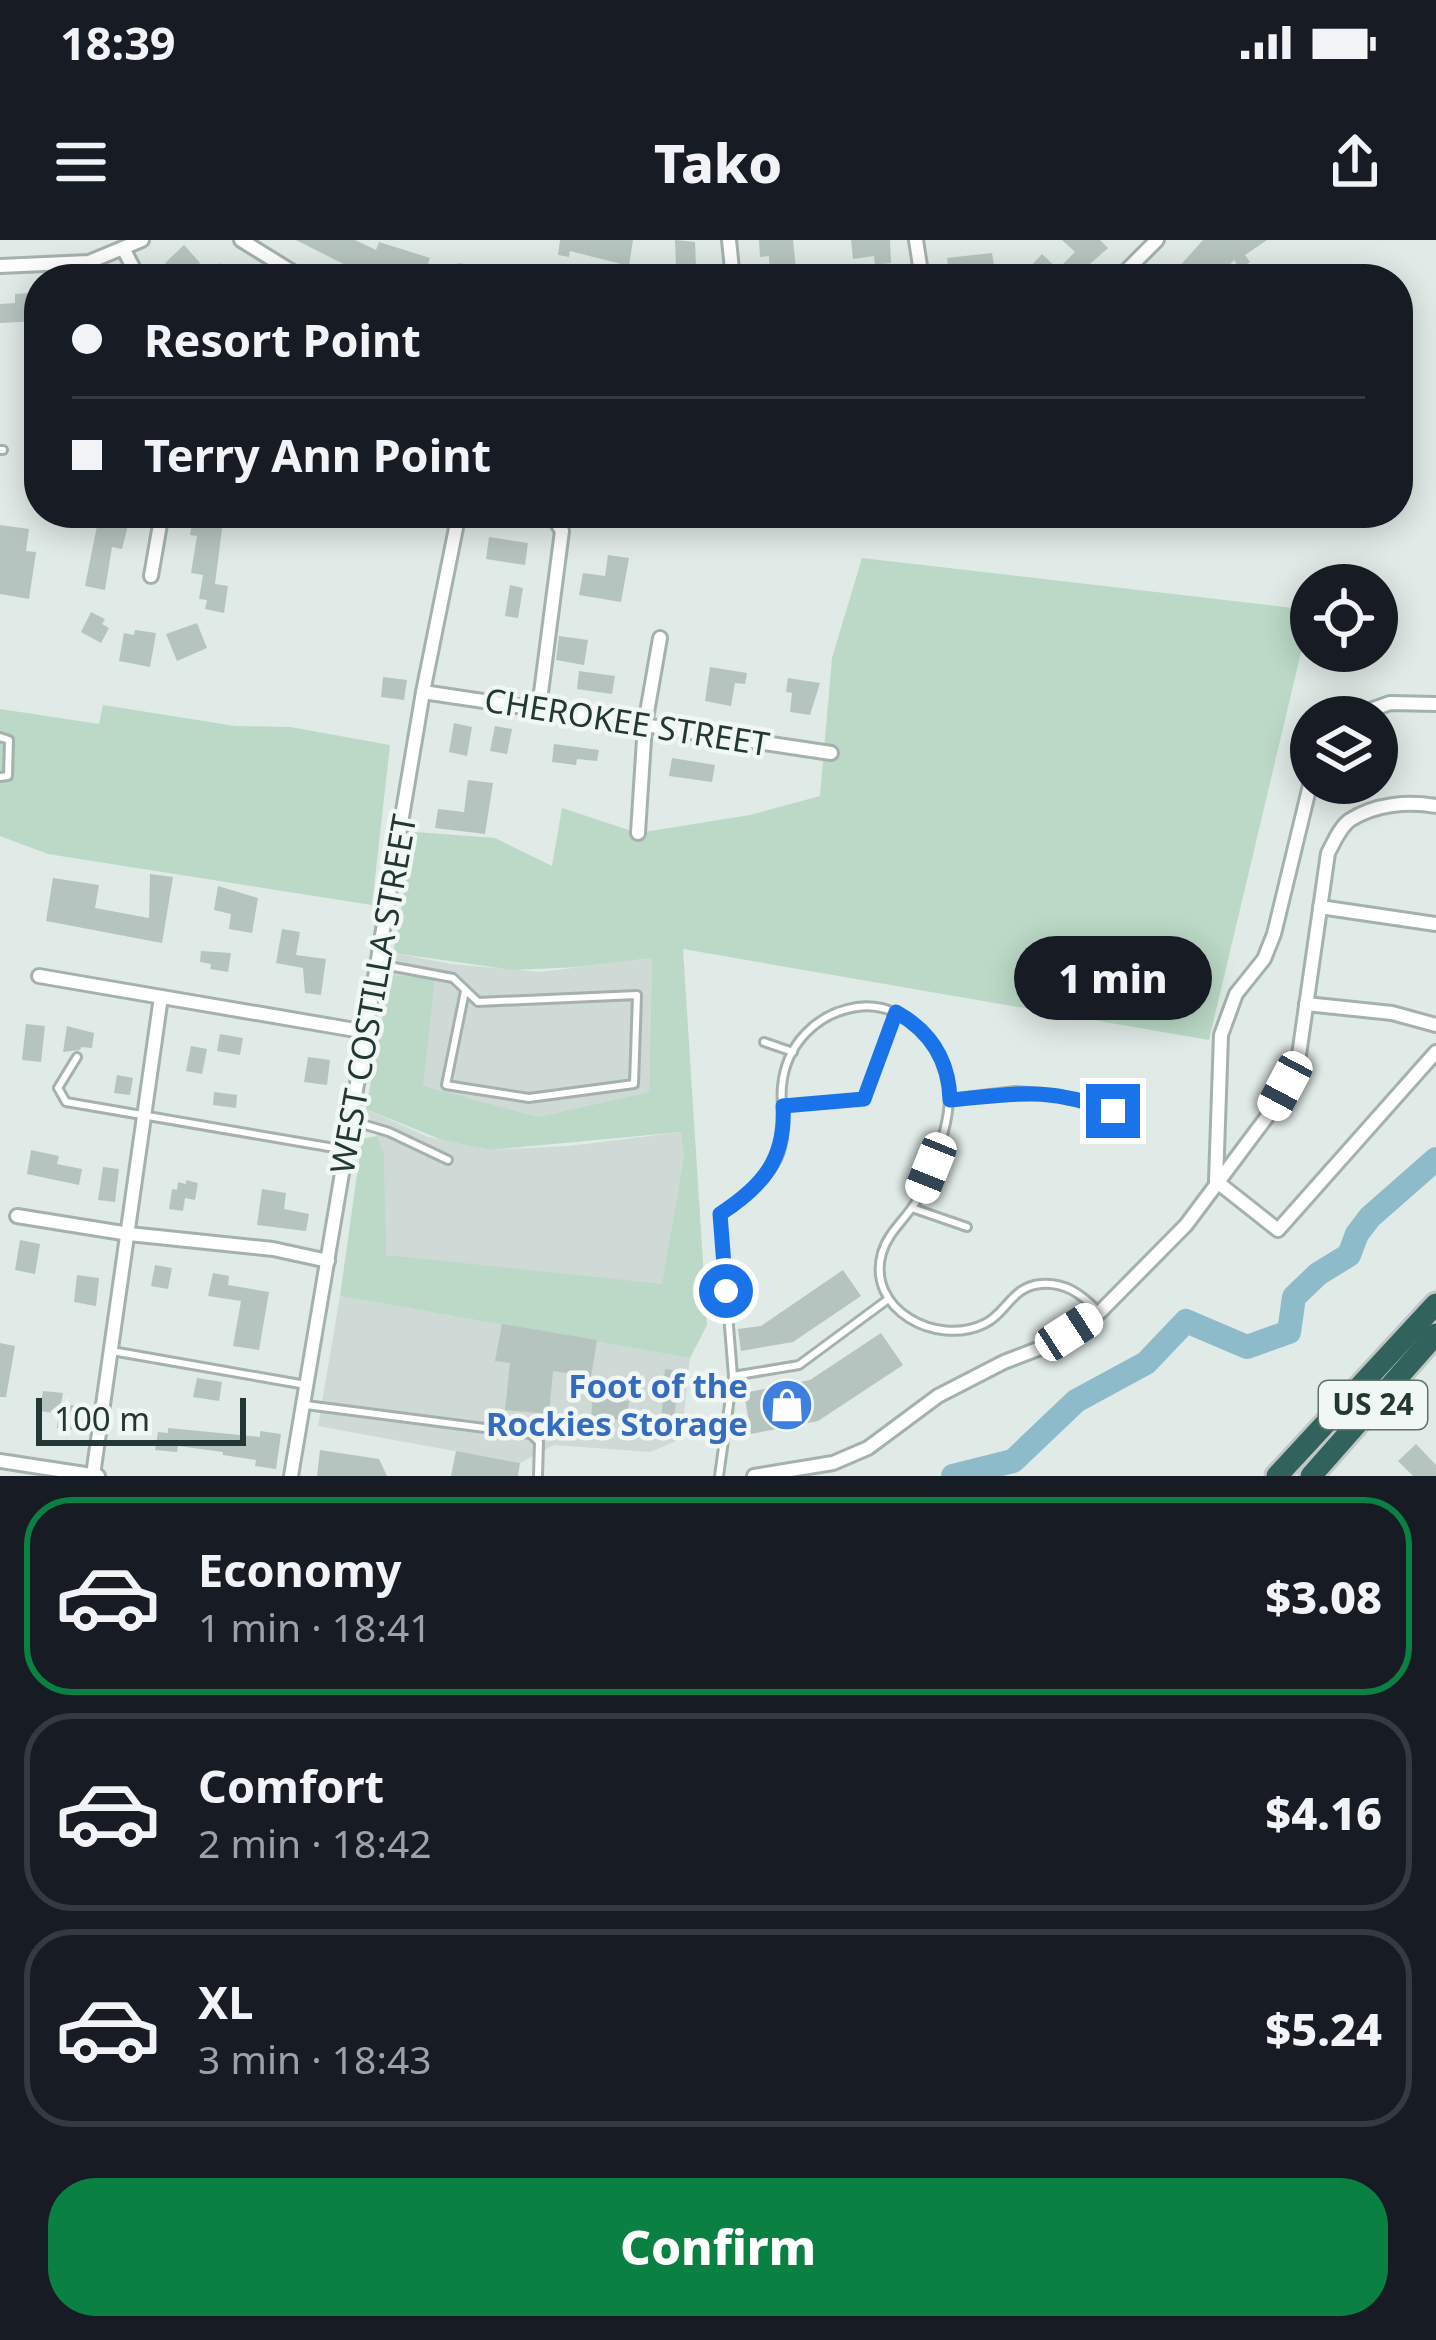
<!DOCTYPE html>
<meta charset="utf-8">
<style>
:root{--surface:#171b24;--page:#20242c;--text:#f1f3f6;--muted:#9ea1a6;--line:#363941;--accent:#0b8043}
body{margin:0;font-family:"Noto Sans",sans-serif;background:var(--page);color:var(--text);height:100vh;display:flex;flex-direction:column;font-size:45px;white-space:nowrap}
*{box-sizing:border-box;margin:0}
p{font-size:39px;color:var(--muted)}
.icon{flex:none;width:66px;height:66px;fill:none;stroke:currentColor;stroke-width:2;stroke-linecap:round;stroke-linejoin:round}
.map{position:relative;height:1236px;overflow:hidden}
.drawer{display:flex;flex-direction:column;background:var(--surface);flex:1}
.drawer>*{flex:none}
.guide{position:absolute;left:24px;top:24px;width:1389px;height:264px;border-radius:48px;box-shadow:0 6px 30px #0003;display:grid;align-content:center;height:264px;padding:0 48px;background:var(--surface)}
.controls{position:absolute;left:1290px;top:324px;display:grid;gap:24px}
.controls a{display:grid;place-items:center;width:108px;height:108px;border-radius:50%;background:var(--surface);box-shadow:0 6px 30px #0003;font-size:60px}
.scale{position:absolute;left:36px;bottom:30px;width:210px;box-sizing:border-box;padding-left:12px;border:6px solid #233834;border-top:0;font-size:33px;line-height:42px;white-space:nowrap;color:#233834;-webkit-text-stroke:9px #f0f7f4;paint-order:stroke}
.end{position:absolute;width:54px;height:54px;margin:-27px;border:15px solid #1a73e8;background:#fff;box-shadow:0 0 0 6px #fff}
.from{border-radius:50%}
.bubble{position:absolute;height:84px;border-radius:42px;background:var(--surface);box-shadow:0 6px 30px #0003;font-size:39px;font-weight:800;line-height:84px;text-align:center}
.car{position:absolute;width:36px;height:72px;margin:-36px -18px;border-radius:15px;box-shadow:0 0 9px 3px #0007;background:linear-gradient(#fff 24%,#345 0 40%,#fff 0 76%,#345 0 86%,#fff 0)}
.guide b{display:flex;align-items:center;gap:42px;height:114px;font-size:45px}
.guide b+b{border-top:3px solid var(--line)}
.guide i{width:30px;height:30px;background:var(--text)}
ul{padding:21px 0 0;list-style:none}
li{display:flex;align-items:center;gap:36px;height:198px;margin:0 24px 18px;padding:0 24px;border:6px solid var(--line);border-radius:48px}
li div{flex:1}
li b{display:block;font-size:45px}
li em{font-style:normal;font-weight:800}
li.current{border-color:var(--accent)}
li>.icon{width:108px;height:108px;stroke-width:1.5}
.action{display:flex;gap:24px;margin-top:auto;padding:24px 48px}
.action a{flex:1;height:138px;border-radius:48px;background:var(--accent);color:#fff;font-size:48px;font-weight:800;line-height:138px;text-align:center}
.status{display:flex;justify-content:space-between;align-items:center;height:84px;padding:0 60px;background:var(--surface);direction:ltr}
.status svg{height:33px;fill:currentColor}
header{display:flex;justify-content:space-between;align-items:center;height:156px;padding:0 48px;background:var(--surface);font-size:54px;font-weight:800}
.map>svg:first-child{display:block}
.built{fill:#cfd9d5}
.green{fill:#bbd9c6}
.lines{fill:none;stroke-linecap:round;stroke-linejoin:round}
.river{stroke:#8dbbca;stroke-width:24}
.building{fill:#b6c4c0}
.lane-casing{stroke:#a4b1ad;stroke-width:12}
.street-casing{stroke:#a4b1ad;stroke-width:18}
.highway-casing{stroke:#c1c7c6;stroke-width:27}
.lane{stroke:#fff;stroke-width:6}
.street{stroke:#fff;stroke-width:12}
.highway{stroke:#31625c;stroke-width:21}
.route{stroke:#1a73e8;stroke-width:15}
.labels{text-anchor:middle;stroke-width:9;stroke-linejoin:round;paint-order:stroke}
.shield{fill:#f0f7f4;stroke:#60716e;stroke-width:3}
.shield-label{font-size:30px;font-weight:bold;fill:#233834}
.street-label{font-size:33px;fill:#233834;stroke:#f0f7f4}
.shop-label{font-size:33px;font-weight:bold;fill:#366cbe;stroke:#f0f7f4;text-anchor:end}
</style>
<div class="status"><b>18:39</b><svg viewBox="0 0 49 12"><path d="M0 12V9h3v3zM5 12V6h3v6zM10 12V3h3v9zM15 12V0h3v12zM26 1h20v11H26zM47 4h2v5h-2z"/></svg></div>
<header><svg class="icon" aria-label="menu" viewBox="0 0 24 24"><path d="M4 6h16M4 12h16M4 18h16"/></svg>Tako<svg class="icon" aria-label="share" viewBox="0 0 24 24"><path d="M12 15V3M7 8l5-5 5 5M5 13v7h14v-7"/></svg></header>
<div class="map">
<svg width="1436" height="1236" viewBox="0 0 1436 1236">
<rect width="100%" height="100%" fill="#e0eae6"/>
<g class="built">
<path d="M393 713 451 724 541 732 652 718 649 852 538 877 507 874 422 846 435 739 390 735Z"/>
<path d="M366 869 428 897 490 910 569 906 682 892 684 916 662 1045 385 1015 384 915Z"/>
<path d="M340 1056 690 1118 681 1199 650 1212 554 1205 520 1223 318 1186Z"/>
</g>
<g class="green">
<path d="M862 318 1311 370 1209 800 683 709 707 1085 690 1118 340 1056 362 899 377 896 384 915 386 1015 662 1044 684 916 681 892 490 910 442 900 366 869 390 735 435 738 423 846 538 877 649 852 652 718 578 727 513 730 393 713 415 592 495 598 552 626 562 568 638 593 750 575 820 556 832 418Z"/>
<path d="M103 465 235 486 290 487 390 505 372 665 48 614 0 596V469L99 484Z"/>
</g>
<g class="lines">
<path class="river" d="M953 1236 1013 1221 1076 1161 1146 1123 1186 1081 1247 1107 1289 1092 1294 1057 1318 1034 1349 1015 1357 994 1370 977 1436 919"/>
</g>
<g class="building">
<path d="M296 0H355L376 10 379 2 430 18 427 28 462 23 463 29 475 27 477 39H373Z"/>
<path d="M560 0H633L629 26 570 11 569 17 558 15Z"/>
<path d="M675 0 695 2 696 26 676 27Z"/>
<path d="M759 0H793L797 39H770L769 16 760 17Z"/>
<path d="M851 0H890L891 23 875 25 874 16 853 19Z"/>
<path d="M1062 0H1100L1108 8 1073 39H1019L1042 14 1058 29 1075 12Z"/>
<path d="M1203 0H1267L1245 15 1250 22 1240 29 1234 20 1216 39H1168Z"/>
<path d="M184 5 200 23 180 39 165 23Z"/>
<path d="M992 13 996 37 954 39 953 33H949L947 18Z"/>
<path d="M219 23 244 39H208Z"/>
<path d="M31 53V60L39 59V81L0 83V64L15 63V54Z"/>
<path d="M33 179 39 180V225L26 223Z"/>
<path d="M109 273H131L122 309 112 307 105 350 85 346 97 286 106 288Z"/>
<path d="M194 273H224L215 344 228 346 224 373 205 369 207 360 199 359 203 335 191 333 197 296 190 295Z"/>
<path d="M0 285 29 289 26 311 36 312 29 359 0 354Z"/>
<path d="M489 297 528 303 525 325 486 319Z"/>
<path d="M608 315 629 318 621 362 579 355 583 333 605 336Z"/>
<path d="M510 345 523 348 518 378 505 376Z"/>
<path d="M91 372 105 379 102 384 109 388 101 403 81 392Z"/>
<path d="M197 383 207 408 177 421 166 394Z"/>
<path d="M135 390 156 393 150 427 119 421 124 393 134 395Z"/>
<path d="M559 396 588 400 584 425 556 420Z"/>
<path d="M710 427 747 433 745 444 735 443 731 466 705 461Z"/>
<path d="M579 431 615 436 612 454 577 449Z"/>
<path d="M383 437 407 440 404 460 381 457Z"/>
<path d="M788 438 820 443 810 475 790 472 792 453 786 452Z"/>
<path d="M454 483 472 487 467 516 449 512Z"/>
<path d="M495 486 512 489 507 514 490 511Z"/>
<path d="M554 504 599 510 597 521 577 519 576 525 552 522Z"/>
<path d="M672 518 715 525 712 542 669 536Z"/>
<path d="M468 540 493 543 485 594 435 588 438 569 464 572Z"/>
<path d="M150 634 173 637 162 703 46 681 53 638 99 645 95 668 149 678Z"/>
<path d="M218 646 258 658 252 693 229 689 231 674 214 670Z"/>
<path d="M282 689 300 692 296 715 326 719 321 755 305 753 303 728 276 723Z"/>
<path d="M201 711 231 713 228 732 210 729 211 724 200 722Z"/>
<path d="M26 784 45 786 41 822 22 820Z"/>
<path d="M67 786 94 793 92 808 81 807 80 810 63 812Z"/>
<path d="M220 794 243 798 240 815 217 811Z"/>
<path d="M191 806 207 809 202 834 186 831Z"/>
<path d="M308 817 330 820 327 845 304 842Z"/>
<path d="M117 835 133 838 130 855 114 853Z"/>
<path d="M214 852 237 855 236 868 213 865Z"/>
<path d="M31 910 59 916 57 924 82 929 79 945 27 934Z"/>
<path d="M103 927 119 929 115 962 98 960Z"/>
<path d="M186 940 198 943 195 960 185 958 183 971 169 969 172 949 177 950 178 942 186 944Z"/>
<path d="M262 949 286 953 284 969 309 974 306 991 257 985Z"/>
<path d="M20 1000 40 1004 35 1034 15 1030Z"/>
<path d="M155 1025 172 1028 168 1049 151 1046Z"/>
<path d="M843 1030 861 1056 793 1102 741 1111 738 1089 761 1086Z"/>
<path d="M213 1033 229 1036 228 1045 269 1052 259 1110 233 1106 241 1061 208 1056Z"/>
<path d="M77 1035 99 1038 96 1066 74 1062Z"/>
<path d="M502 1084 597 1100 591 1137 553 1131 549 1174 505 1170 510 1123 495 1121Z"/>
<path d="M881 1093 903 1125 818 1181 751 1194 744 1153 810 1140Z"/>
<path d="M0 1103 15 1106 6 1157H0Z"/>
<path d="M665 1129 680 1131 673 1186 661 1185Z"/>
<path d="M197 1138 222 1142 219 1161 193 1157Z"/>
<path d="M43 1151 63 1153 61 1164 78 1166 75 1190 57 1188 59 1174 40 1171Z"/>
<path d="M593 1157 629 1161 627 1181 591 1177Z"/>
<path d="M168 1188 260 1197V1191L281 1194 276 1229 255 1226 256 1220 223 1215V1212L178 1206 177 1212 155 1210 158 1192 168 1193Z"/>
<path d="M1416 1204 1436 1225V1236H1413L1398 1221Z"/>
<path d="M320 1210 379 1219 387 1236H317Z"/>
<path d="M456 1211 520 1223 518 1236H451Z"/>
</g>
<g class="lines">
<g class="lane-casing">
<g id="lane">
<path d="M0 210H3"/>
<path d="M0 497 9 500 8 536 0 537"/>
<path d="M378 724 453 738 478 762 637 755 634 844 529 858 446 845 465 751"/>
<path d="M764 802 793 812"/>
<path d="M77 817 58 848 66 862 346 910"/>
<path d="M949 859 1015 851 1042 853 1113 871"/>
<path d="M783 866 864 859 895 772"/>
<path d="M352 881 389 892 448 920"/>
<path d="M912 968 967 987"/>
<path d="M112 1111 306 1145"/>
<path d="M733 1136 799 1125 887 1060"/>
<path d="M306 1165 531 1194 539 1202 538 1236"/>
<path d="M719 1236 733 1136 720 974C738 962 761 945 773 926 791 899 779 874 782 846 786 804 817 773 857 767 885 763 911 777 929 798 961 837 949 885 932 927 927 938 923 950 917 960 906 979 888 992 882 1013 866 1069 936 1107 984 1084 1006 1074 1012 1046 1041 1044 1065 1042 1081 1054 1097 1070"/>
</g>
</g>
<g class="street-casing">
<g id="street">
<path d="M241 0 304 39"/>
<path d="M729 0 733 39"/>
<path d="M916 0 922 39"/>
<path d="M124 10 139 39"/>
<path d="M0 26 89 22 142 0"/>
<path d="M1118 39 1157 0"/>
<path d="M151 336 162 273"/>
<path d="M423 452 831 513"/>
<path d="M539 468 562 291 551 273"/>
<path d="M1351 477 1390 463 1436 464"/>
<path d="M638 593 645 484 660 398"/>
<path d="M1320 667 1436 684"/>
<path d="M39 736 367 792"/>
<path d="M1306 764 1392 773 1436 785"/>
<path d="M1216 941 1221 795 1236 754 1264 719 1274 694 1311 541"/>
<path d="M1216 941 1278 990 1436 812"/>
<path d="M17 976 129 994 273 1009 328 1021"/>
<path d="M0 1221 98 1236"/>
<path d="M93 1235 161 757"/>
<path d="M291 1236 423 452 459 273"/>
<path d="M754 1236 833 1223 868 1208 938 1156 1004 1122 1043 1107 1100 1072 1186 985 1272 870 1298 822 1328 613C1334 602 1340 587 1350 580 1375 564 1408 561 1436 566"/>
</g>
</g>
<g class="highway-casing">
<g id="highway">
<path d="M1277 1236 1436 1064"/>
<path d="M1311 1236 1436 1094"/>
</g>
</g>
<use href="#lane" class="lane"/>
<use href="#street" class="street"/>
<use href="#highway" class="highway"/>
</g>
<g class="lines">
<path class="route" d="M726 1051 720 974C763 946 786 919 783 866L864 859 896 772C930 791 949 820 950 860 1016 854 1047 846 1113 871"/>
</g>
<defs>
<g id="shop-disc" transform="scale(2.7)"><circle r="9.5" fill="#3f7fe0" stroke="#f0f7f4"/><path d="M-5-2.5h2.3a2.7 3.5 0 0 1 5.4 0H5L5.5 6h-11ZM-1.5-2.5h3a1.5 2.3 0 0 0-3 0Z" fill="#fff"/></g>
</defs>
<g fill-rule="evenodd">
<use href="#shop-disc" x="787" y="1165"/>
</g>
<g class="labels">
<rect class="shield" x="1319" y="1141" width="108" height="48" rx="9"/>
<g class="shield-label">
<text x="1373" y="1175">US 24</text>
</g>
<g class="street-label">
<text transform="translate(627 482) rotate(9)" y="12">CHEROKEE STREET</text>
<text transform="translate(373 754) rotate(-80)" y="12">WEST COSTILLA STREET</text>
</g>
<g class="shop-label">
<text x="748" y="1158">Foot of the<tspan x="748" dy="38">Rockies Storage</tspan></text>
</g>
</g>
</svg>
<div class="controls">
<a><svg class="icon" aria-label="locate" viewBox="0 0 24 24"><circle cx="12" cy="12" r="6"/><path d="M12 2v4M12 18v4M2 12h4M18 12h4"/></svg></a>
<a><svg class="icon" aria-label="layers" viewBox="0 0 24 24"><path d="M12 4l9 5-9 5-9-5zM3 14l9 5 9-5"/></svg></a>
</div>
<div class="scale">100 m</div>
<i class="end from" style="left:726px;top:1051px"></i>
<i class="end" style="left:1113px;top:871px"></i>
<div class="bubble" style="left:1014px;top:696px;width:198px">1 min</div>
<i class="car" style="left:1285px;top:846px;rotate:208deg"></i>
<i class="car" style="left:931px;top:928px;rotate:202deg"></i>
<i class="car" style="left:1069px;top:1092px;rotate:57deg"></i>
<div class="guide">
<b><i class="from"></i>Resort Point</b>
<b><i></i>Terry Ann Point</b>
</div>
</div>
<section class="drawer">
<ul>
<li class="current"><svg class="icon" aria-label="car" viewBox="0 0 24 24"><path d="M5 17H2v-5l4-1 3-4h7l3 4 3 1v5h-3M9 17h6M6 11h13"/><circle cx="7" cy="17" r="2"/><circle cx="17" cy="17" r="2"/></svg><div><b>Economy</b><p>1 min · 18:41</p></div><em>$3.08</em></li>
<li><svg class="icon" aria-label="car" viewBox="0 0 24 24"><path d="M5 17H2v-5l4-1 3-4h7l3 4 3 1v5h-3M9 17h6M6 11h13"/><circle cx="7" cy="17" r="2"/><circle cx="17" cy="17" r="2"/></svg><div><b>Comfort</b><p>2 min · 18:42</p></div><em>$4.16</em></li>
<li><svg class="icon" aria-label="car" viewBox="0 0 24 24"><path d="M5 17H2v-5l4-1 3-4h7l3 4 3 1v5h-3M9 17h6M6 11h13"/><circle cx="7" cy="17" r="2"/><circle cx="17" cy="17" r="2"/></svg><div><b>XL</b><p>3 min · 18:43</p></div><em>$5.24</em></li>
</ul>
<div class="action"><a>Confirm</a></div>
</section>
